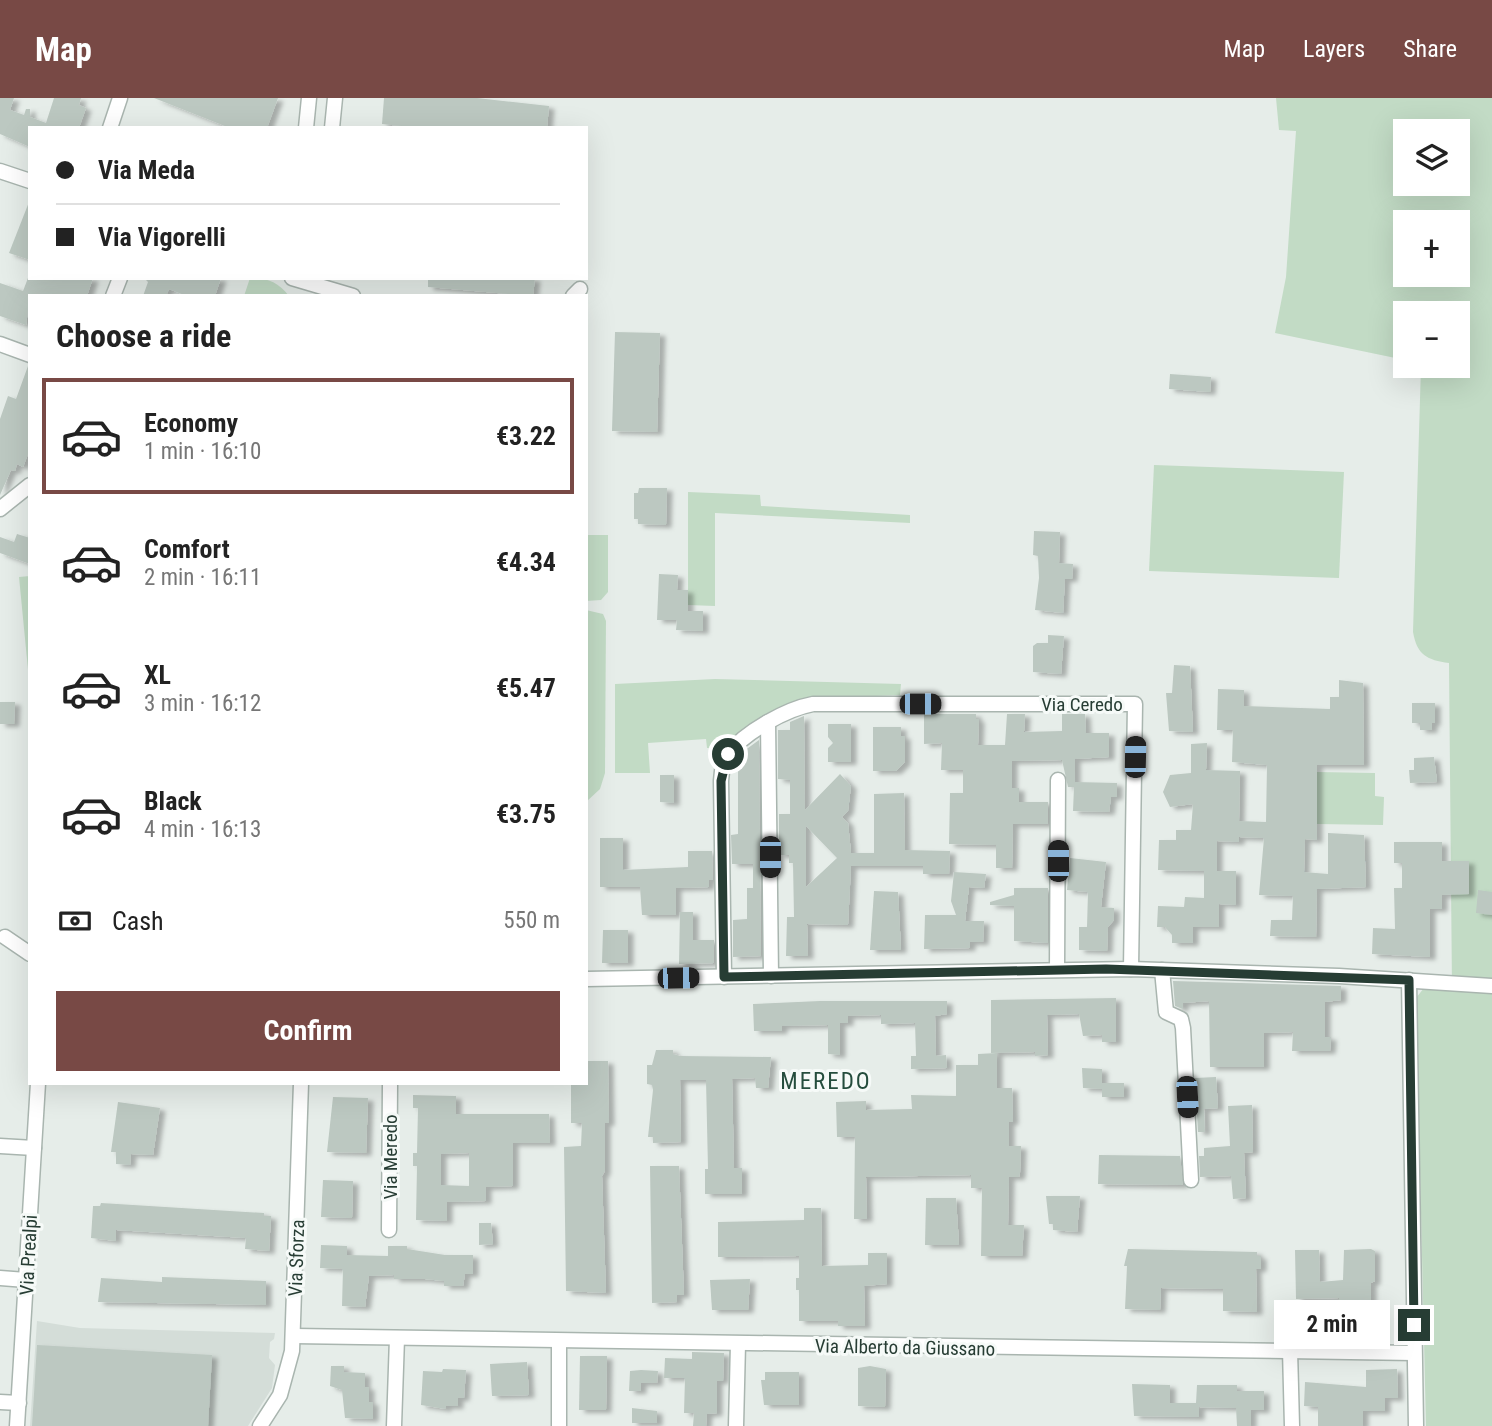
<!DOCTYPE html>
<meta charset="utf-8">
<style>
:root{--surface:#fff;--page:#f2f2f2;--text:#222;--muted:#767676;--line:#e0e0e0;--accent:#784945}
body{margin:0;font-family:"Roboto Condensed",sans-serif;background:var(--page);color:var(--text);height:100vh;display:flex;flex-direction:column;font-size:26px;white-space:nowrap}
*{box-sizing:border-box;margin:0}
p{font-size:23px;color:var(--muted)}
.icon{flex:none;width:38px;height:38px;fill:none;stroke:currentColor;stroke-width:2;stroke-linecap:round;stroke-linejoin:round}
.map{position:relative;flex:1;overflow:hidden}
.details{position:absolute;left:28px;top:196px;width:560px;height:791px;display:flex;flex-direction:column;background:var(--surface);border-radius:0px;box-shadow:0 7px 28px #0002}
.details>*{flex:none}
.guide{position:absolute;left:28px;top:28px;width:560px;height:154px;border-radius:0px;box-shadow:0 7px 28px #0002;display:grid;align-content:center;height:154px;padding:0 28px;background:var(--surface)}
.fabs{position:absolute;left:1393px;top:21px;display:grid;gap:14px}
.fabs a{display:grid;place-items:center;width:77px;height:77px;border-radius:0px;background:var(--surface);box-shadow:0 7px 28px #0002;font-size:35px}
.end{position:absolute;width:32px;height:32px;margin:-16px;border:9px solid #273d34;background:#fff;box-shadow:0 0 0 4px #fff}
.from{border-radius:50%}
.bubble{position:absolute;height:49px;border-radius:0px;background:var(--surface);box-shadow:0 7px 28px #0002;font-size:23px;font-weight:700;line-height:49px;text-align:center}
.car{position:absolute;width:21px;height:42px;margin:-21px -10px;border-radius:9px;box-shadow:0 0 5px 2px #0007;background:linear-gradient(#222 24%,#8ab4d8 0 40%,#222 0 76%,#8ab4d8 0 86%,#222 0)}
.guide b{display:flex;align-items:center;gap:24px;height:66px;font-size:26px}
.guide b+b{border-top:2px solid var(--line)}
.guide i{width:18px;height:18px;background:var(--text)}
ul{padding:0;list-style:none}
li{display:flex;align-items:center;gap:21px;height:116px;margin:0 14px 10px;padding:0 14px;border:4px solid transparent;border-radius:0px}
li div{flex:1}
li b{display:block;font-size:26px}
li em{font-style:normal;font-weight:700}
li.on{border-color:var(--accent)}
li>.icon{width:63px;height:63px;stroke-width:1.5}
h2{padding:0 28px;font-size:32px;line-height:84px}
.pay{display:flex;align-items:center;gap:18px;height:77px;padding:0 28px;font-size:26px}
.pay p{margin-inline-start:auto}
.cta{display:flex;gap:14px;margin-top:auto;padding:14px 28px}
.cta a{flex:1;height:80px;border-radius:0px;background:var(--accent);color:#fff;font-size:28px;font-weight:700;line-height:80px;text-align:center}
header{display:flex;align-items:center;gap:42px;box-sizing:border-box;height:98px;padding:0 35px;background:var(--accent);color:#fff}
header strong{font-size:33px}
nav{display:flex;gap:38px;margin-inline-start:auto;font-size:24px}
.map>svg:first-child{display:block}
.built{fill:#d4ddd8}
.green{fill:#c2dbc5;fill-rule:evenodd}
.building{fill:#bcc8c1;fill-rule:evenodd;filter:url(#shadow)}
.lines{fill:none;stroke-linecap:round;stroke-linejoin:round}
.street-casing{stroke:#a9b5af;stroke-width:17}
.street{stroke:#fff;stroke-width:14}
.route{stroke:#273d34;stroke-width:9}
.labels{text-anchor:middle;stroke-width:6;stroke-linejoin:round;paint-order:stroke}
.street-label{font-size:19px;fill:#273d34;stroke:#f6faf8}
.quarter-label{font-size:23px;letter-spacing:2px;fill:#254d3d;stroke:#f6faf8}
</style>
<header>
<strong>Map</strong>
<nav><a>Map</a><a>Layers</a><a>Share</a></nav>
</header>
<div class="map">
<svg width="1492" height="1328" viewBox="0 0 1492 1328">
<defs>
<filter id="shadow"><feDropShadow dx="5.5" dy="3" stdDeviation="2" flood-color="#0004"/></filter>
</defs>
<rect width="100%" height="100%" fill="#e6ede9"/>
<path class="built" d="M37 1223 80 1230 275 1235 274 1241 270 1244 269 1260 275 1267 272 1290 248 1328H30Z"/>
<g class="green">
<path d="M1276 0H1492V1328H1426L1416 900 1424 890 1452 891 1449 565C1427 562 1417 557 1413 534L1421 268H1458V215H1405V262L1275 235 1286 179 1296 33 1279 32ZM1405 33H1458V86H1405ZM1405 124H1458V177H1405Z"/>
<path d="M250 180C267 180 278 184 289 198H244Z"/>
<path d="M1154 367 1344 374 1339 480 1149 473Z"/>
<path d="M688 394 760 397 761 408 910 417V425L715 415V508L688 507Z"/>
<path d="M586 437H608V494L601 502 586 503Z"/>
<path d="M30 478V592L19 479Z"/>
<path d="M586 512 603 516 606 523 605 675 600 691 586 704Z"/>
<path d="M715 581 901 586 900 597 830 600 730 649 707 650 706 641 648 645 650 675H615V586Z"/>
<path d="M1317 674 1375 675V698L1384 699 1383 727 1317 726Z"/>
</g>
<g class="building">
<path d="M0 0H14L10 12 24 17 26 11H30V19L46 25 54 0H81L79 7 86 10 79 30H30V49L0 36Z"/>
<path d="M154 0H278L267 30H230Z"/>
<path d="M384 0H477L549 8 547 30H421L382 26Z"/>
<path d="M29 104H30V162L9 155Z"/>
<path d="M28 180H93L87 198H30L26 227 0 218V185L23 193Z"/>
<path d="M144 180H221L215 198H187L169 191 166 198H143L148 184Z"/>
<path d="M428 180H535L533 198 428 189Z"/>
<path d="M615 234 660 235 657 334 612 333Z"/>
<path d="M28 268 30 351 23 369 17 366 15 373 11 372 0 397V321L8 298 16 301Z"/>
<path d="M1170 276 1211 279 1210 294 1169 291Z"/>
<path d="M639 390H667L666 427 638 426V421H634V395H638Z"/>
<path d="M1034 433 1060 434 1059 465 1073 466 1072 481H1065L1063 515 1035 512 1039 480 1038 458 1033 457Z"/>
<path d="M17 436 30 440V466L0 455V439L14 444Z"/>
<path d="M659 476 678 477 677 492H688V513H703V533L676 532 677 522H657Z"/>
<path d="M1048 537 1064 538 1061 576 1033 574V548L1037 545H1048Z"/>
<path d="M1174 567 1190 568 1193 634 1169 633 1166 595H1172Z"/>
<path d="M1339 582 1363 585 1364 667H1317V742L1305 741 1304 774 1328 776V735L1364 737 1366 789 1317 791 1316 839 1270 838 1271 822H1292L1293 798 1259 797 1264 740 1239 739V744L1217 743V773H1236V807L1219 806V829H1193V845H1172V837L1165 829H1157L1158 808 1184 809 1185 799 1204 800V773L1158 772 1159 742H1176V732H1191L1193 706 1170 709 1163 694 1170 677 1191 675V646L1207 645 1206 672 1240 673 1239 723 1266 724 1267 667 1232 664 1233 632H1217L1218 591 1244 592V608L1330 611V599H1339Z"/>
<path d="M0 604H15L14 626H0Z"/>
<path d="M1412 605H1435V625H1432V632H1420V625H1412Z"/>
<path d="M924 616H976V621H979L978 647H1005L1007 616H1025L1024 634 1062 633V616H1085L1086 635H1109V659L1075 661V684L1117 685V699H1111L1109 714 1073 713 1074 689H1068L1062 662 1012 663V690H1019V704H1048V726H1013L1012 770H996V747L949 746 950 695H963V672H941L942 645 924 646Z"/>
<path d="M804 618 805 712 840 676 851 688 848 713 842 719 848 725 851 755H874V696L904 695 905 752 950 753 949 776H923V768H851L848 827 807 826 808 858H786L787 819H794L793 765H789V757H779V716H790V682L778 681V632H790V624ZM806 728 837 760 806 789Z"/>
<path d="M828 626H851V664H828V650L833 645 828 639Z"/>
<path d="M873 629H901V638H905V664L896 673H873Z"/>
<path d="M759 642 761 858 733 859V822L747 821V790H753V766H732L731 737 738 736V664H744V653Z"/>
<path d="M1434 659 1437 684 1410 685 1409 672H1414V660Z"/>
<path d="M660 677H674V705L660 704Z"/>
<path d="M600 740H623V772L688 769V753H712L713 782H709V789L676 790V817H642L640 789H600Z"/>
<path d="M1394 744H1442V763H1469V796L1442 797V811H1430V859L1372 856 1373 830 1395 831 1394 790H1402V765H1394Z"/>
<path d="M1070 760 1106 764 1101 809 1114 810V822L1108 829 1107 853 1079 852V829H1087L1088 794 1067 792Z"/>
<path d="M954 774 986 776 984 790 969 789 965 823H984L983 844H970V850L924 851 925 817H956L951 803Z"/>
<path d="M1014 790H1048V845L1014 843V808L990 807V804L1014 797Z"/>
<path d="M1478 792 1492 794V817L1476 815Z"/>
<path d="M874 793 898 794 901 852H870Z"/>
<path d="M680 814H693V842H714V865L679 866Z"/>
<path d="M603 832H628V865H602Z"/>
<path d="M1173 883 1341 888V902L1325 904V939H1331L1330 953H1292L1293 934 1264 935V969H1210L1209 903 1183 905V911L1175 908Z"/>
<path d="M1116 900V944H1102V937L1083 938 1079 916 1047 917 1048 957 1035 958V954L991 955V902Z"/>
<path d="M820 903H947V916L935 918 936 958 946 957 947 970 911 971V958H916L915 925 881 926V917L848 918V925H840V957L828 956V927L782 928V933H754L753 906Z"/>
<path d="M656 952H673V956L680 958 771 959 768 990H756L755 980 732 981 734 1070H742V1096H705V1071H708L706 982H680L681 1044 653 1045V1039H648L653 992 652 987 647 986V967H652Z"/>
<path d="M997 955V990H1012L1013 1024H1009V1048H1021L1020 1075 1019 1079H1009L1008 1127H1024L1022 1158H981L982 1090H971V1077L866 1079 867 1121H854L855 1039H837L836 1004 866 1003V1012L912 1011 911 997 956 998V967H978V956Z"/>
<path d="M586 963H608L609 1025H605V1073L602 1078 606 1195 566 1193 564 1049 581 1048 582 1025H571V985H586Z"/>
<path d="M1082 970 1102 971V991L1083 990Z"/>
<path d="M1216 979 1218 1010 1204 1011 1205 1034H1198L1195 980Z"/>
<rect x="1102" y="985" width="22" height="14"/>
<path d="M413 997 456 998V1016H549L550 1045H513V1088L486 1089V1103L447 1104V1123L416 1122 417 1068H413V1055H417L418 1010H413ZM469 1055V1088L441 1087V1056Z"/>
<path d="M333 999 368 1000 366 1055 327 1054Z"/>
<path d="M118 1004 160 1010 153 1057 131 1056 130 1067 116 1066V1054H111Z"/>
<path d="M1252 1007 1253 1054 1244 1055 1246 1100 1233 1101 1231 1078 1200 1079 1199 1058H1204V1050L1230 1048 1228 1008Z"/>
<path d="M1099 1057 1180 1058 1183 1087 1098 1086Z"/>
<path d="M650 1068H679L684 1197H677V1204L652 1205Z"/>
<path d="M323 1082 353 1083 352 1120 321 1119Z"/>
<path d="M1046 1098H1080L1077 1134 1053 1132V1126H1049Z"/>
<path d="M926 1100H956L959 1147H925Z"/>
<path d="M101 1105 264 1115V1118H271L269 1153 245 1151 246 1140 116 1132V1143L91 1140 93 1108H100Z"/>
<path d="M804 1110H821L822 1168 868 1167V1155H887V1186L864 1188 865 1228H838V1223H799V1192H796V1180H799V1158L718 1159V1124L804 1122Z"/>
<path d="M479 1125H491L493 1146 479 1147Z"/>
<path d="M321 1147 347 1148V1157L388 1158V1148H407V1151L445 1157H473V1176H465L463 1188H444V1183L425 1181H394V1177L369 1178 365 1209 342 1208 343 1171 320 1170Z"/>
<path d="M1128 1151 1257 1154V1158H1261V1171H1256L1257 1214 1223 1213V1191L1161 1190 1160 1212 1125 1211 1127 1168H1124Z"/>
<path d="M1371 1151 1375 1153V1183L1371 1185V1212L1368 1215H1339V1200L1296 1201 1295 1152H1319L1320 1184 1343 1182 1344 1152Z"/>
<path d="M162 1179 266 1183V1207L98 1204 101 1180 162 1184Z"/>
<path d="M750 1181 748 1212H712L710 1182Z"/>
<path d="M37 1247 212 1257 208 1328H32Z"/>
<path d="M692 1254 724 1255 723 1283H717V1315L707 1316 706 1328H693L694 1315H684L685 1280H664L665 1260 692 1261Z"/>
<path d="M580 1258H607L606 1312H579Z"/>
<path d="M527 1264 529 1297 492 1298 490 1266Z"/>
<path d="M331 1268H344V1274L365 1275V1289H369V1304H373V1321L345 1320 342 1292 330 1288Z"/>
<path d="M870 1268 886 1271 885 1309 858 1308V1270Z"/>
<path d="M443 1271 466 1272 464 1300H458V1308H446V1311L421 1307 423 1273 442 1274Z"/>
<path d="M1397 1271 1398 1300H1385V1313H1363V1328H1318V1309L1304 1308 1305 1284 1366 1289V1272Z"/>
<path d="M641 1272 658 1273 657 1285H641V1293H629L630 1273Z"/>
<path d="M765 1274H799V1307H764L761 1282H765Z"/>
<path d="M1132 1286 1170 1287V1305H1196L1197 1287H1237V1293H1264V1312H1251V1328H1237L1236 1310 1199 1309V1319L1134 1318Z"/>
<path d="M632 1310 657 1313V1325H632Z"/>
</g>
<g class="lines">
<g class="street-casing">
<g id="street">
<path d="M110 30 120 0"/>
<path d="M306 30 309 0"/>
<path d="M332 30 335 0"/>
<path d="M0 73 30 83"/>
<path d="M292 180 353 198"/>
<path d="M113 198 120 180"/>
<path d="M573 198 580 191"/>
<path d="M0 246 30 257"/>
<path d="M0 411 30 387"/>
<path d="M768 624 771 878"/>
<path d="M5 839 30 856"/>
<path d="M1057 871 1058 682"/>
<path d="M1162 872 1166 914 1181 921 1183 930 1191 1082"/>
<path d="M724 879 721 683C722 674 722 664 728 656 745 634 786 611 813 606H1135L1131 871"/>
<path d="M586 881 1131 871 1339 878 1492 888"/>
<path d="M1409 882 1416 1328"/>
<path d="M0 1048 34 1050"/>
<path d="M389 1132 390 985"/>
<path d="M0 1180 26 1182"/>
<path d="M294 1238 1414 1255"/>
<path d="M1290 1252 1292 1328"/>
<path d="M0 1304 19 1305"/>
<path d="M17 1328 38 985"/>
<path d="M260 1328 280 1297 292 1253 301 985"/>
<path d="M394 1328 397 1240"/>
<path d="M559 1328V1243"/>
<path d="M736 1328 738 1246"/>
</g>
</g>
<use href="#street" class="street"/>
</g>
<g class="lines">
<path class="route" d="M728 656 721 683 724 879 1106 871 1409 882 1414 1227"/>
</g>
<g class="labels">
<g class="street-label">
<text x="1082" y="613">Via Ceredo</text>
<text transform="translate(390 1059) rotate(-90)" y="7">Via Meredo</text>
<text transform="translate(28 1157) rotate(-87)" y="7">Via Prealpi</text>
<text transform="translate(296 1160) rotate(-88)" y="7">Via Sforza</text>
<text transform="translate(905 1249) rotate(1)" y="7">Via Alberto da Giussano</text>
</g>
<g class="quarter-label">
<text x="826" y="991">MEREDO</text>
</g>
</g>
</svg>
<div class="fabs">
<a><svg class="icon" aria-label="layers" viewBox="0 0 24 24"><path d="M12 4l9 5-9 5-9-5zM3 14l9 5 9-5"/></svg></a>
<a>+</a>
<a>−</a>
</div>
<i class="end from" style="left:728px;top:656px"></i>
<i class="end" style="left:1414px;top:1227px"></i>
<div class="bubble" style="left:1274px;top:1202px;width:116px">2 min</div>
<i class="car" style="left:920px;top:606px;rotate:90deg"></i>
<i class="car" style="left:1135px;top:659px;rotate:1deg"></i>
<i class="car" style="left:770px;top:759px;rotate:180deg"></i>
<i class="car" style="left:1058px;top:763px;rotate:0deg"></i>
<i class="car" style="left:678px;top:880px;rotate:89deg"></i>
<i class="car" style="left:1187px;top:999px;rotate:177deg"></i>
<div class="guide">
<b><i class="from"></i>Via Meda</b>
<b><i></i>Via Vigorelli</b>
</div>
<section class="details">
<h2>Choose a ride</h2>
<ul>
<li class="on"><svg class="icon" aria-label="car" viewBox="0 0 24 24"><path d="M5 17H2v-5l4-1 3-4h7l3 4 3 1v5h-3M9 17h6M6 11h13"/><circle cx="7" cy="17" r="2"/><circle cx="17" cy="17" r="2"/></svg><div><b>Economy</b><p>1 min · 16:10</p></div><em>€3.22</em></li>
<li><svg class="icon" aria-label="car" viewBox="0 0 24 24"><path d="M5 17H2v-5l4-1 3-4h7l3 4 3 1v5h-3M9 17h6M6 11h13"/><circle cx="7" cy="17" r="2"/><circle cx="17" cy="17" r="2"/></svg><div><b>Comfort</b><p>2 min · 16:11</p></div><em>€4.34</em></li>
<li><svg class="icon" aria-label="car" viewBox="0 0 24 24"><path d="M5 17H2v-5l4-1 3-4h7l3 4 3 1v5h-3M9 17h6M6 11h13"/><circle cx="7" cy="17" r="2"/><circle cx="17" cy="17" r="2"/></svg><div><b>XL</b><p>3 min · 16:12</p></div><em>€5.47</em></li>
<li><svg class="icon" aria-label="car" viewBox="0 0 24 24"><path d="M5 17H2v-5l4-1 3-4h7l3 4 3 1v5h-3M9 17h6M6 11h13"/><circle cx="7" cy="17" r="2"/><circle cx="17" cy="17" r="2"/></svg><div><b>Black</b><p>4 min · 16:13</p></div><em>€3.75</em></li>
</ul>
<div class="pay"><svg class="icon" aria-label="cash" viewBox="0 0 24 24"><path d="M3 7h18v10H3z"/><circle cx="12" cy="12" r="2"/></svg>Cash<p>550 m</p></div>
<div class="cta"><a>Confirm</a></div>
</section>
</div>
